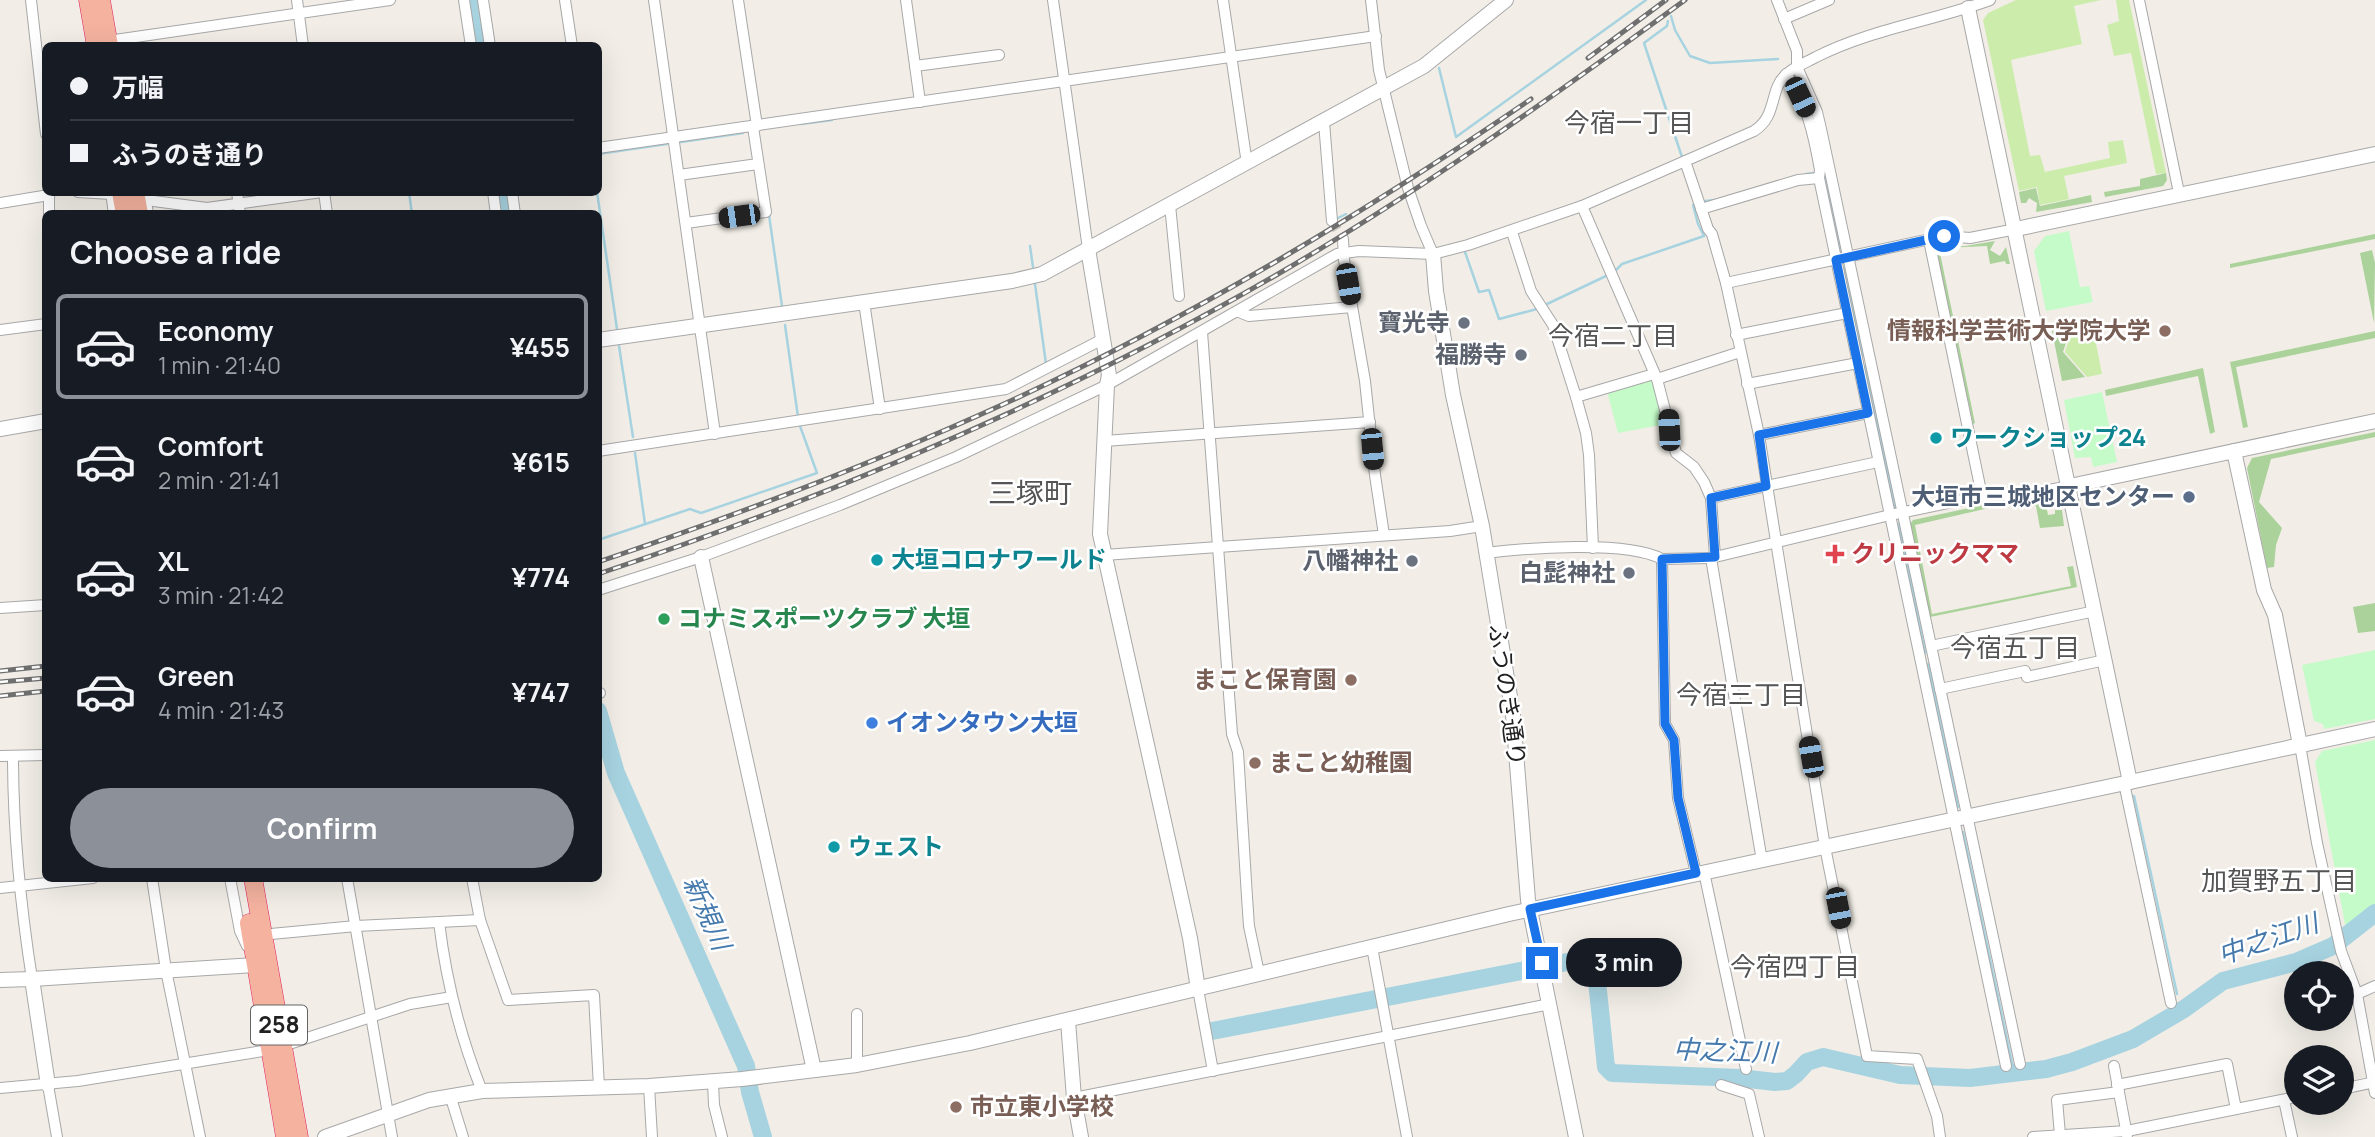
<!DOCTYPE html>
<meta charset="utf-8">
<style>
:root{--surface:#171b24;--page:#242831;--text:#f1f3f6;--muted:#9ea1a6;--line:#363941;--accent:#8c9099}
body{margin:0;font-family:Manrope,"Noto Sans JP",sans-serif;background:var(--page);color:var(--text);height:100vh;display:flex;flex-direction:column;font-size:26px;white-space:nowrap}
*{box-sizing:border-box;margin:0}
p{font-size:23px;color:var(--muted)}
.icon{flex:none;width:38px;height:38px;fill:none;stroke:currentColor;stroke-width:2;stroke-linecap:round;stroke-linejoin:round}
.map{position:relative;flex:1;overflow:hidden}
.details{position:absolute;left:42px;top:210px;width:560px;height:672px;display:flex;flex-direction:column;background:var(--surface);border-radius:10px;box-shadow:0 7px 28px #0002}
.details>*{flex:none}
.banner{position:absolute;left:42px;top:42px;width:560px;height:154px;border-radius:10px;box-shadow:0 7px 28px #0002;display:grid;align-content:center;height:154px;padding:0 28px;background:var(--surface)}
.buttons{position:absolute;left:2284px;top:961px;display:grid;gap:14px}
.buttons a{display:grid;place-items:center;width:70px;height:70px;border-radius:50%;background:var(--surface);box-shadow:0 7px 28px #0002;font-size:35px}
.end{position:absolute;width:32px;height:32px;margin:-16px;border:9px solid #1a73e8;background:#fff;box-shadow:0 0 0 4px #fff}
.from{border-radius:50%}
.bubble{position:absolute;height:49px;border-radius:24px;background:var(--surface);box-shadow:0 7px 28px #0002;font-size:23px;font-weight:700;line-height:49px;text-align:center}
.car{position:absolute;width:21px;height:42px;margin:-21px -10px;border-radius:9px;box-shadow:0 0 5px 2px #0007;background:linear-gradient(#222 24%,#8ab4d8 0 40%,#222 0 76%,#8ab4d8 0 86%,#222 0)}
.banner b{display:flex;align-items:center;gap:24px;height:66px;font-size:26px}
.banner b+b{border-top:2px solid var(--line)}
.banner i{width:18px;height:18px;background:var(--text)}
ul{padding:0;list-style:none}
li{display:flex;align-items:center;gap:21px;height:105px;margin:0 14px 10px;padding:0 14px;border:4px solid transparent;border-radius:10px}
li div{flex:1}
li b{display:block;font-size:26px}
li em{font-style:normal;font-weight:700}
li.active{border-color:var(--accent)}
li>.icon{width:63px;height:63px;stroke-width:1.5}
h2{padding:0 28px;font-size:32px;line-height:84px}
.button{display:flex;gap:14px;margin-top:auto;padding:14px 28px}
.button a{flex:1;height:80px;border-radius:42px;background:var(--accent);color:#fff;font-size:28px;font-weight:700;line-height:80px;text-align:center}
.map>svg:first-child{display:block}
.grass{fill:#ccecac}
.forest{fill:#abd29b}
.park{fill:#c5fbc9}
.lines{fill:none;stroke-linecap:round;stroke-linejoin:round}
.stream{stroke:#a7d3e0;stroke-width:2.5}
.river{stroke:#a7d3e0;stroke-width:18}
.minor-tunnel{stroke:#c8c5bf;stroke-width:10;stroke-dasharray:10 5;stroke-linecap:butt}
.minor-casing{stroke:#a8a8a8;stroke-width:12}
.tertiary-casing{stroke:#a8a8a8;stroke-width:16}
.trunk-casing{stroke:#e12364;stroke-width:19}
.minor{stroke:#fff;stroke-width:10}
.tertiary{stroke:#fff;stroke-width:14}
.trunk{stroke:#f4b29f;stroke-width:18}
.rail-casing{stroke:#6f6f6f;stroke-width:5}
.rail{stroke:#fff;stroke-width:2.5;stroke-dasharray:8;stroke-linecap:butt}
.route{stroke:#1a73e8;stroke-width:9}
.worship-dot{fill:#6b7280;stroke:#fff;stroke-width:2.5}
.education-dot{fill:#8d6e63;stroke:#fff;stroke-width:2.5}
.culture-dot{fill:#0f9aa8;stroke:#fff;stroke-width:2.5}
.service-dot{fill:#5c6f8a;stroke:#fff;stroke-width:2.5}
.health-dot{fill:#e0444e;stroke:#fff;stroke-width:2.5}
.leisure-dot{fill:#2e9e5b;stroke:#fff;stroke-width:2.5}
.shop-dot{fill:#3f7fe0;stroke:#fff;stroke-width:2.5}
.labels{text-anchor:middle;stroke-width:5;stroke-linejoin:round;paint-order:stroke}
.shield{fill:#fff;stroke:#646464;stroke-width:2}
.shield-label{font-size:23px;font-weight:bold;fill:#212121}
.worship-label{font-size:24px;font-weight:bold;fill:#5b616d;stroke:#fff;text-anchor:end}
.education-label{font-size:24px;font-weight:bold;fill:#785e54;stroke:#fff;text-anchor:end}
.culture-label{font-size:24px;font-weight:bold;fill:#0d838f;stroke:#fff;text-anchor:start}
.service-label{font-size:24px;font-weight:bold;fill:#4e5e75;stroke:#fff;text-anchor:end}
.health-label{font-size:24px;font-weight:bold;fill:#be3a42;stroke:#fff;text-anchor:start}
.leisure-label{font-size:24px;font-weight:bold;fill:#27864d;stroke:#fff;text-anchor:start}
.street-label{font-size:24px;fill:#212121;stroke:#fff}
.shop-label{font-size:24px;font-weight:bold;fill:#366cbe;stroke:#fff;text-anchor:start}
.neighbourhood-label{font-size:26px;fill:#545454;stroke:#fff}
.water-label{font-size:26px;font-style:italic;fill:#467aad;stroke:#fff}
.quarter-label{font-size:28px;fill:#545454;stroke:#fff}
</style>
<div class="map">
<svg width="2375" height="1137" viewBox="0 0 2375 1137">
<rect width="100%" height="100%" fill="#f2eee7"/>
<g class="grass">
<path d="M2016 0H2101L2074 6 2082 44 2011 60 2030 156 2040 155 2045 172 2110 158 2108 142 2123 140 2127 163 2064 176 2069 199 2040 205 2037 187 2019 191 1983 20 1988 13Z"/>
<path d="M2116 0H2129L2166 173 2156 174 2131 53 2114 56 2107 25 2119 21Z"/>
<path d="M2091 318 2102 374 2087 377 2065 352 2075 321Z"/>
</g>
<g class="forest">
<path d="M2166 173 2167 180 2163 186 2105 197 2104 192 2140 186V179Z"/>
<path d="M2036 188 2040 206 2091 195 2092 202 2036 212 2037 203 2029 198 2026 203H2021L2019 192Z"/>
<path d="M2375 234V239L2230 268V264Z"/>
<path d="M1995 241 1990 250 2000 256 2006 247 2010 264H2006L2005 261 1990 264 1987 246 1944 248 1940 253 1975 423 1973 424 1936 249 1942 246H1965Z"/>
<path d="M2372 250 2375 263 2374 323 2360 253Z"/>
<path d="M2073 322 2063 352 2085 377 2062 381 2051 326Z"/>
<path d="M2375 331V338L2236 367 2248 427 2243 428 2230 362Z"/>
<path d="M2203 368 2215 432 2210 434 2198 376 2106 396 2105 390Z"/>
<path d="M2375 432V437L2271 459 2259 502 2282 528 2276 545 2274 567 2267 568 2247 468 2252 458Z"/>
<path d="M2045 500 2048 515 2055 514V510H2062L2064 526 2040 528 2036 506 1989 508 1915 525 1932 614 2071 586 2067 567 2073 566 2077 587 1930 617 1910 524 1913 520 1988 504 2021 505Z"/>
<path d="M2375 603V631L2358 633 2353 607Z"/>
</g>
<g class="park">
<path d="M2069 231 2080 287 2089 286 2093 302 2046 311 2034 251 2045 236Z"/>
<path d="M1652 378 1666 424 1618 433 1607 391Z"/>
<path d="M2102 392 2117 462 2093 467 2091 457 2075 458 2064 400Z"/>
<path d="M2375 650V719L2324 729 2323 724 2314 721 2302 665Z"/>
<path d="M2375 740V906L2346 930 2315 762 2322 751Z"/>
</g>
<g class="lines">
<g class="stream">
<path d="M1671 16 1675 30 1690 56 1710 63 1778 59"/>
<path d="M1668 21 1667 26 1644 43 1682 157"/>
<path d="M1439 68 1456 137 1646 0"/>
<path d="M801 124 832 120"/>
<path d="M681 142 743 133"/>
<path d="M598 154 667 144"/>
<path d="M1825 173 1841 250"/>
<path d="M1806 174 1814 173"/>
<path d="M409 192 412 214"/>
<path d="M597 192 617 329"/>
<path d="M1705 201 1715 200"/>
<path d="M769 215 782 306"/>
<path d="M1336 219 1346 214"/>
<path d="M1030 246 1033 267"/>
<path d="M1465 252 1479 292 1489 290 1499 319 1537 309"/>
<path d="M1845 269 1863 356"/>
<path d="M1616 270 1622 264 1704 236 1698 224 1693 205"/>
<path d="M1035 284 1046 364"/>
<path d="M1547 304 1606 276"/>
<path d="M785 325 798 417"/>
<path d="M619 346 633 437"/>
<path d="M1865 366 1895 509"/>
<path d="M635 453 645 524"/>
<path d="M1899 524 1925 653"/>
<path d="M598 540 690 509 701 513 817 473 800 426"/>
<path d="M1928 664 1958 807"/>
<path d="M2134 796 2177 994"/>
<path d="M1963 832 2012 1063"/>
<path d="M2180 1009V1011"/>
</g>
<g class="river">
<path d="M471 0 480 46"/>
<path d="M502 192 505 214"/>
<path d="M598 711 616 773 746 1066 750 1092 763 1137"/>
<path d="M1212 1031 1588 958 1595 962 1606 1067 1612 1073 1740 1078 1775 1082 1787 1081 1796 1074 1807 1062 1823 1057 1900 1075 1970 1078 2046 1069 2072 1062 2133 1039 2184 1009 2223 981 2296 962 2333 946 2375 913"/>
</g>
<path class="minor-tunnel" d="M1332 221 1343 239"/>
<g class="minor-casing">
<g id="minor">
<path d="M31 0 46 134"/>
<path d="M297 0 303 46"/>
<path d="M464 0 471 46"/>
<path d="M483 0 490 46"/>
<path d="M565 0 572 46"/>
<path d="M654 0 715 434"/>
<path d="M738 0 757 126"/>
<path d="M906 0 920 102"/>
<path d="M1053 0 1088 249"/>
<path d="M1223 0 1247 164"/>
<path d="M1371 0 1379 70 1408 188 1421 226 1433 254"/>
<path d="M1777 0 1797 51V67L1817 112 1821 129 2020 1064"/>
<path d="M2139 0 2179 193"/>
<path d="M1784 19 1829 0"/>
<path d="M108 41 390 0"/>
<path d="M915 66 999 55"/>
<path d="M1786 74C1807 102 1814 136 1820 170L1819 178 1890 515 1982 496 2021 495 2070 486"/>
<path d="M1324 122 1332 221"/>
<path d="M598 148 1376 36"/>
<path d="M1685 161 1708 229 1712 234 1726 283 1759 435 1825 847 1867 1056 1917 1059 1937 1116 1940 1137"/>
<path d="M679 175 758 164"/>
<path d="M78 192 111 194"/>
<path d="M111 192 114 214"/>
<path d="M237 192 240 214"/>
<path d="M324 192 327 214"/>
<path d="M493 192 496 214"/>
<path d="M512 192 515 214"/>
<path d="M145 195 148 214"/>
<path d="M146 200 207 208 322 192"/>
<path d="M0 203 49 195"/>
<path d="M1170 205 1179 296"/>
<path d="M1582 206 1657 379 1676 453 1694 467 1704 482 1711 498 1715 557"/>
<path d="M1701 209 1798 180 1819 178"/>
<path d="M49 214V195L51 192"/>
<path d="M686 223 766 212 753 127"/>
<path d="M1512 232 1531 291 1553 325 1576 397 1654 374"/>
<path d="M1343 239 1344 260 1365 381 1375 475 1384 535"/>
<path d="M1929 240 1982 496"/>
<path d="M1726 283 1944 236 1970 238 2016 229"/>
<path d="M864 302 880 409"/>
<path d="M1239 312 1249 316 1352 307"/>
<path d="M0 330 46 324"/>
<path d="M1202 332 1232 734 1238 752 1247 897 1249 926 1259 973"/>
<path d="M1736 335 1847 313"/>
<path d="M1657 379 1740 352"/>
<path d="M1747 384 1858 363"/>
<path d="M1576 397 1586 433 1589 455 1593 548"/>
<path d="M1759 435 1868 413"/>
<path d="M1104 441 1370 422"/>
<path d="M598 451 1006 389 1103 339"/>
<path d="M1711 498 1878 462"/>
<path d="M1485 553C1527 548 1626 540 1662 559"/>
<path d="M1104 555 1450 531 1482 526"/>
<path d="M1711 558 1762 861"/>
<path d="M598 590 701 557 840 505 956 457 1107 385 1337 254 1359 251 1433 254 1468 245 1582 206 1754 131C1779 115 1768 88 1788 73 1796 66 1807 62 1816 57 1871 29 1933 21 1990 0"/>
<path d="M0 608 46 605"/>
<path d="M1931 646 2095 611"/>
<path d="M1940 689 2025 671 2027 677 2105 660"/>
<path d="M598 693H600"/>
<path d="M2300 745 2317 843 2341 951 2357 994 2375 1093"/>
<path d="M0 756 46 755"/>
<path d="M13 756C13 834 20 902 32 979"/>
<path d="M2124 783 2171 1003"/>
<path d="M1704 872 1746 1069"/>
<path d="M1696 873 1678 798 1674 740 1665 724 1662 559 1711 558 1890 515 2006 1066"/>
<path d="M152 878 166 970 200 1137"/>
<path d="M230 878 240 931 247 946"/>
<path d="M347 878 392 1137"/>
<path d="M472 878 480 920 508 1000 594 995 599 1087"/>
<path d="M0 888 93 878"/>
<path d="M439 922C446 980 460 1036 482 1091"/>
<path d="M271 934 356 926 480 920"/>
<path d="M1372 947 1407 1137"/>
<path d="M1198 989 1213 1071"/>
<path d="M2357 994 2375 986"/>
<path d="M857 1014V1065"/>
<path d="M283 1046 410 1004 452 997"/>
<path d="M2114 1066 2127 1135"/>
<path d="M713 1082 714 1105 722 1137"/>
<path d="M48 1085 57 1137"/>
<path d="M1721 1085 1749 1094 1759 1137"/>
<path d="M2117 1085 2227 1064 2236 1109"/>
<path d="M649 1086 652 1137"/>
<path d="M0 1088 78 1081 269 1050"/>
<path d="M2342 1089 2375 1082"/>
<path d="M450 1095 463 1137"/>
<path d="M1074 1098 1550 1004"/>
<path d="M2284 1100 2292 1137"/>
<path d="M2060 1135 2057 1100 2119 1092"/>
<path d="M2033 1137 2127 1131 2296 1097"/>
</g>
</g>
<g class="tertiary-casing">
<g id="tertiary">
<path d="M1968 8 2130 782 2375 729"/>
<path d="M2016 229 2375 154"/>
<path d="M1088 249 1109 375 1107 385 1100 534 1190 938 1198 989"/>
<path d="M1433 254 1436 291 1453 395 1482 526 1513 715 1528 900 1576 1137"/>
<path d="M598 340 1012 281 1042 274 1424 66 1506 0"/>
<path d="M0 429 46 421"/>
<path d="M2234 451 2264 590 2275 615 2300 745"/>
<path d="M2070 486 2375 421"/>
<path d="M701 557 814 1070"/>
<path d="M32 979 255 965"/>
<path d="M0 980 32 979 48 1085"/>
<path d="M1068 1021 1074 1098 1081 1137"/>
<path d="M325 1137 429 1100 482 1091 649 1086 742 1079 857 1065 970 1043 1509 914 2130 782"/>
</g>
</g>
<g class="trunk-casing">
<g id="trunk">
<path d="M88 0 96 46"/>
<path d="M101 0 109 46"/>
<path d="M121 192 125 214"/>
<path d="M135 192 139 214"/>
<path d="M253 878 299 1137"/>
<path d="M249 923 285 1137"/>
</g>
</g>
<use href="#minor" class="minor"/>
<use href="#tertiary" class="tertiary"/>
<use href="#trunk" class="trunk"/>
<g class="rail-casing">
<g id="rail">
<path d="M1588 58 1666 0"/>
<path d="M598 562C737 515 873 464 1006 403 1190 319 1364 213 1531 99"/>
<path d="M598 574C834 495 1063 399 1278 274 1420 191 1553 97 1685 0"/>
<path d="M0 671 46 666"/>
<path d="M0 682 46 678"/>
<path d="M0 696 46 691"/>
</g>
</g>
<use href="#rail" class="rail"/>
</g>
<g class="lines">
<path class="route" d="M1542 963 1530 909 1696 873 1678 798 1674 740 1665 724 1662 559 1715 557 1711 498 1766 486 1759 435 1868 413 1836 260 1944 236"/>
</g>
<g class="worship-dot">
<circle cx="1464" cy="323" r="7"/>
<circle cx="1521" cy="355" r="7"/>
<circle cx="1412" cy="561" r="7"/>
<circle cx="1629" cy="573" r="7"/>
</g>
<g class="education-dot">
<circle cx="2165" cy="331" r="7"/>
<circle cx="1351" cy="680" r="7"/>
<circle cx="1255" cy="763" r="7"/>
<circle cx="956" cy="1107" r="7"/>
</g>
<g class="culture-dot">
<circle cx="1936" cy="438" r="7"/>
<circle cx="877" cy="560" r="7"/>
<circle cx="834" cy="847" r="7"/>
</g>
<circle class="service-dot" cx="2189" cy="497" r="7"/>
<path class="health-dot" d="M1831.5 543.5h7v7h7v7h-7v7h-7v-7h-7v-7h7z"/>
<circle class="leisure-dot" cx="664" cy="619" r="7"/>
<circle class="shop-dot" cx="872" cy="723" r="7"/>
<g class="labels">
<rect class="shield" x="251" y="1005.5" width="56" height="39" rx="5"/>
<g class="shield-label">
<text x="279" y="1033">258</text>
</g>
<g class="worship-label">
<text x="1450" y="331">寶光寺</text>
<text x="1507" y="363">福勝寺</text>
<text x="1398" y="569">八幡神社</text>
<text x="1615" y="581">白髭神社</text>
</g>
<g class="education-label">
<text x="2151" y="339">情報科学芸術大学院大学</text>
<text x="1337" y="688">まこと保育園</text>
<text x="1269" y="771" text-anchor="start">まこと幼稚園</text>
<text x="970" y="1115" text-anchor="start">市立東小学校</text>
</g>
<g class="culture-label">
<text x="1950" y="446">ワークショップ24</text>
<text x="891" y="568">大垣コロナワールド</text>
<text x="848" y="855">ウェスト</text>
</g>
<g class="service-label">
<text x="2175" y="505">大垣市三城地区センター</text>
</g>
<g class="health-label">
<text x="1851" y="562">クリニックママ</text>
</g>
<g class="leisure-label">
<text x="678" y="627">コナミスポーツクラブ 大垣</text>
</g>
<g class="street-label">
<text transform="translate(1507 695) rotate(82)" y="8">ふうのき通り</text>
</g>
<g class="shop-label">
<text x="886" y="731">イオンタウン大垣</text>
</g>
<g class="neighbourhood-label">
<text x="1629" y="132">今宿一丁目</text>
<text x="1613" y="345">今宿二丁目</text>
<text x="2015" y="657">今宿五丁目</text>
<text x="1741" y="704">今宿三丁目</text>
<text x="2279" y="890">加賀野五丁目</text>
<text x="1795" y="976">今宿四丁目</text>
</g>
<g class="water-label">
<text transform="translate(707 913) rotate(66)" y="9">新規川</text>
<text transform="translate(2268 939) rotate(-19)" y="9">中之江川</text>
<text transform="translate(1725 1051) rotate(2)" y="9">中之江川</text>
</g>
<g class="quarter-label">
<text x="1030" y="503">三塚町</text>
</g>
</g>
</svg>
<div class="buttons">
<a><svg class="icon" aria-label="locate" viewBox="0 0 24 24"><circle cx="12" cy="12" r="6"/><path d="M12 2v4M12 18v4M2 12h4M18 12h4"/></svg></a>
<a><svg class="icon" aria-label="layers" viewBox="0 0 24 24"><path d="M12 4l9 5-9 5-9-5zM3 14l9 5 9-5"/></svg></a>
</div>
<i class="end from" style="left:1944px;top:236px"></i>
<i class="end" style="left:1542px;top:963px"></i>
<div class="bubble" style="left:1566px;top:938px;width:116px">3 min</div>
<i class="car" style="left:1800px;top:97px;rotate:155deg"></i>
<i class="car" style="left:739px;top:216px;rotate:262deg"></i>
<i class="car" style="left:1348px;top:284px;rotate:170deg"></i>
<i class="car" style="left:1669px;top:430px;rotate:357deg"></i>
<i class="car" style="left:1372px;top:449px;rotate:175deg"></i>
<i class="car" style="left:1811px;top:757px;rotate:350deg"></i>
<i class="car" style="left:1838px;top:908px;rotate:169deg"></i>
<div class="banner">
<b><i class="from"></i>万幅</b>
<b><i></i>ふうのき通り</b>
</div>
<section class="details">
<h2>Choose a ride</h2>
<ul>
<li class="active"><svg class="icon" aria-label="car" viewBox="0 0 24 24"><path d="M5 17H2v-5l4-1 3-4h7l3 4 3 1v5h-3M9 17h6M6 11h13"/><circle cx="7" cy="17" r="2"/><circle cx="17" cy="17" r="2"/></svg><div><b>Economy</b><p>1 min · 21:40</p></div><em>¥455</em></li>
<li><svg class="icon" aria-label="car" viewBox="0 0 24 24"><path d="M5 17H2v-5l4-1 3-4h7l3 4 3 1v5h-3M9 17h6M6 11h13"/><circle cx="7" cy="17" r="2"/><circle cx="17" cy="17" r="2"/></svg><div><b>Comfort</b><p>2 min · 21:41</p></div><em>¥615</em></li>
<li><svg class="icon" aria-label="car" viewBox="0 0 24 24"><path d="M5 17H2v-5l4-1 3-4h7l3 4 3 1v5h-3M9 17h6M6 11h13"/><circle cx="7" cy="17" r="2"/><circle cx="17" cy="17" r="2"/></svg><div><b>XL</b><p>3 min · 21:42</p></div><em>¥774</em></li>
<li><svg class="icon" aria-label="car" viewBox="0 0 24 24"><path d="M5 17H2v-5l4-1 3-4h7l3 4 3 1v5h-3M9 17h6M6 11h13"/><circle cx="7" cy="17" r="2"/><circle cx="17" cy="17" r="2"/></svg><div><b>Green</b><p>4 min · 21:43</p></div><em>¥747</em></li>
</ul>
<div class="button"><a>Confirm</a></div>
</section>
</div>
